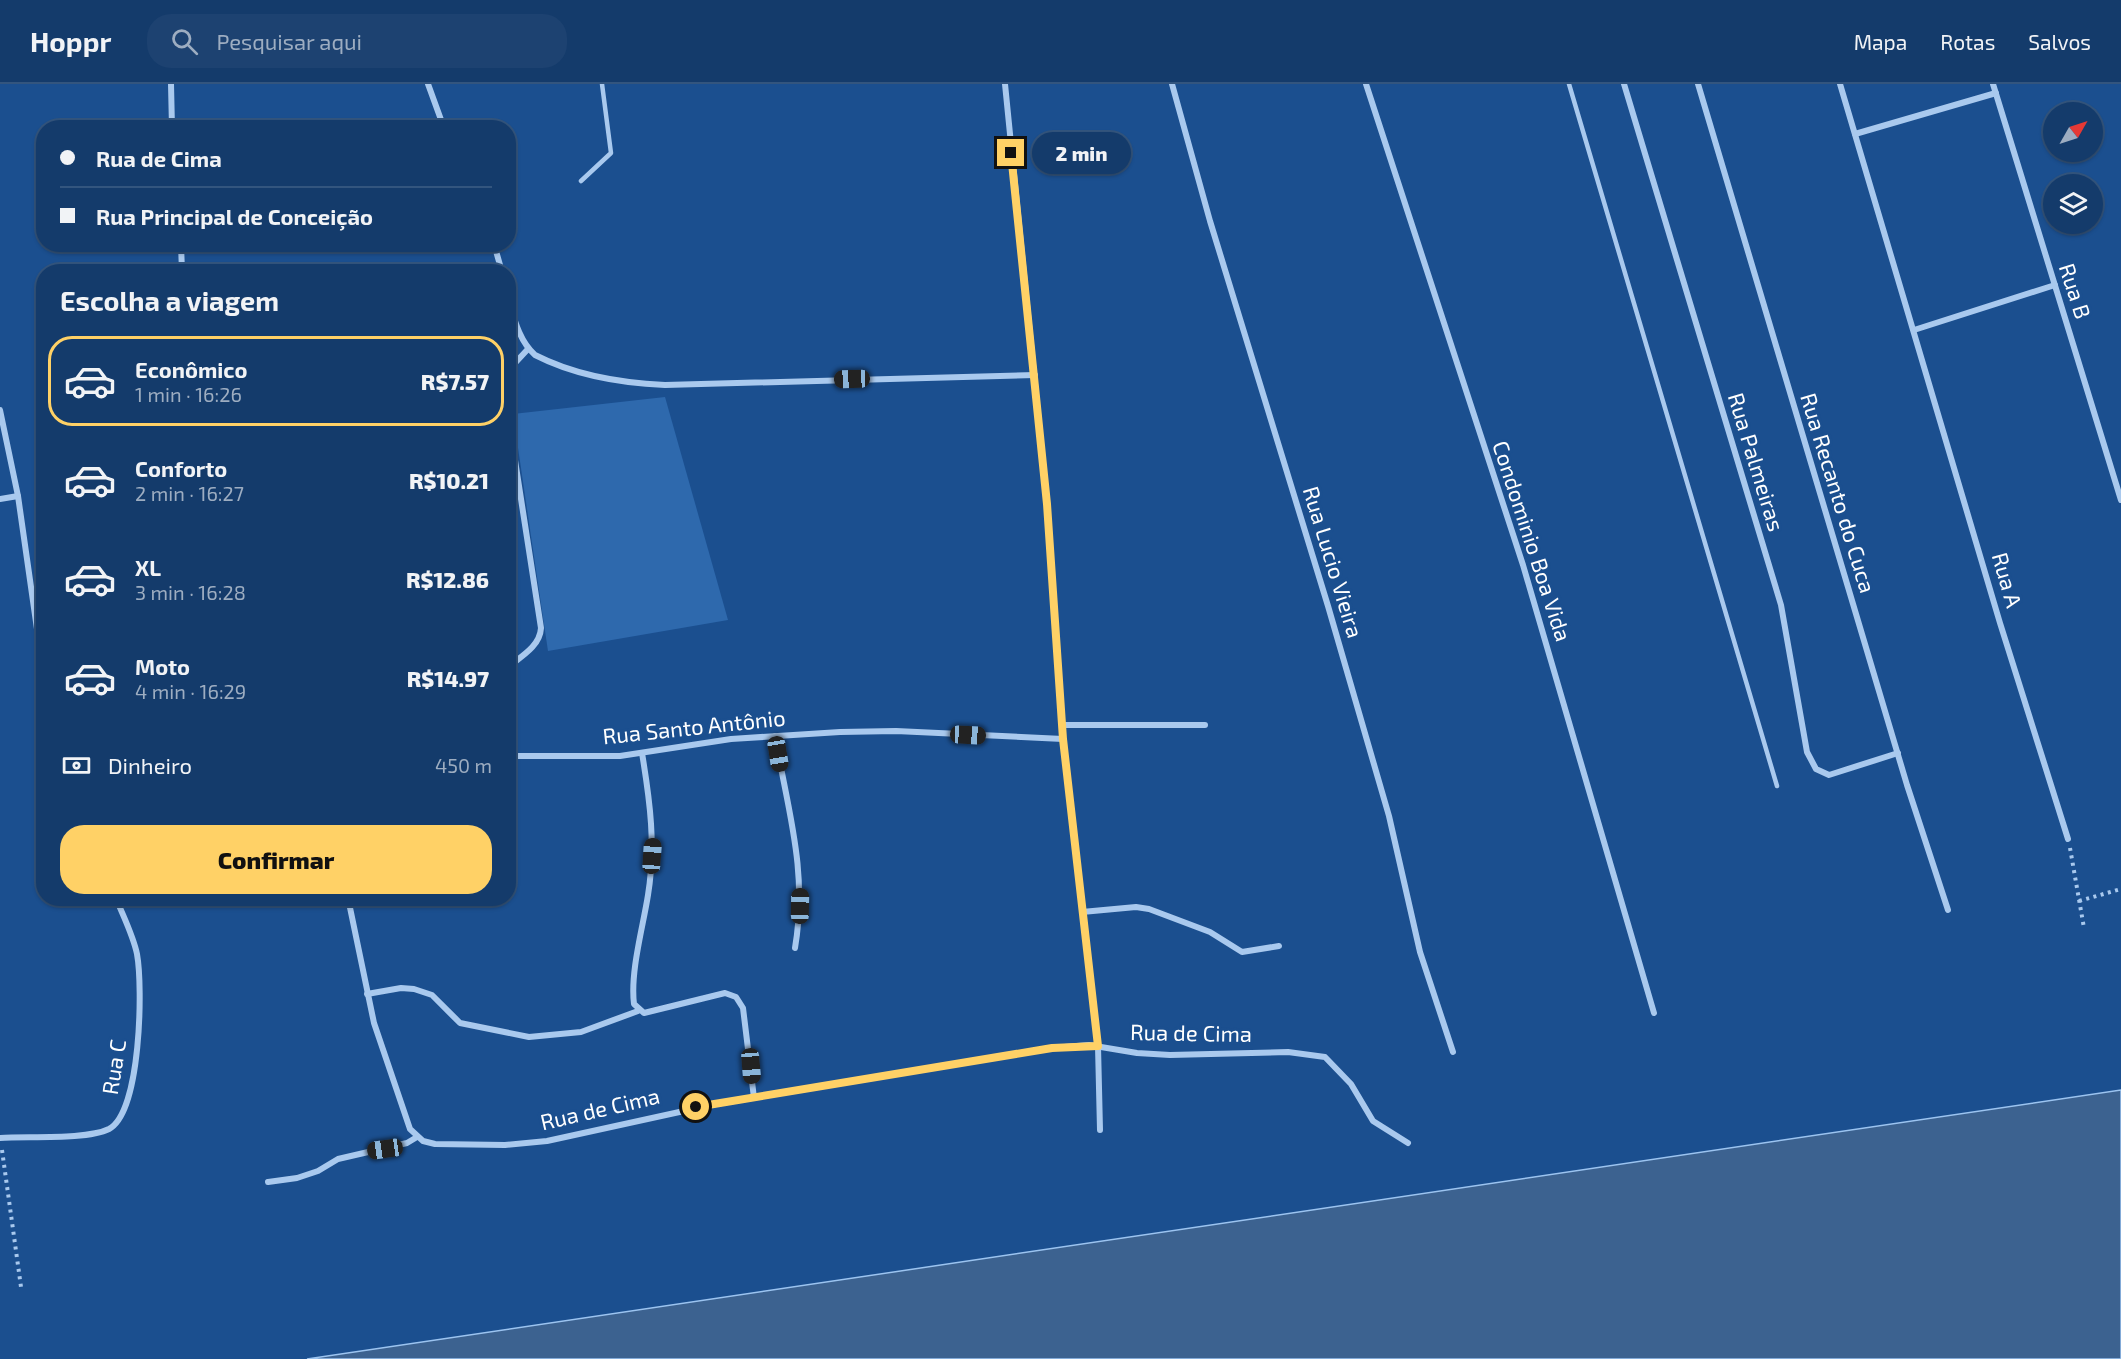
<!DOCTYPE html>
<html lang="pt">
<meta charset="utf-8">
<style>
:root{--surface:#143b6b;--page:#1d4271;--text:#f1f3f6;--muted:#9dadc1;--line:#33557e;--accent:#ffd166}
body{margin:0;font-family:"Exo 2",sans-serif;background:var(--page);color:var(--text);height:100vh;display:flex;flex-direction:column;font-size:22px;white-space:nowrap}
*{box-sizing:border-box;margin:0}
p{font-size:20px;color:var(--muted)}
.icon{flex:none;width:33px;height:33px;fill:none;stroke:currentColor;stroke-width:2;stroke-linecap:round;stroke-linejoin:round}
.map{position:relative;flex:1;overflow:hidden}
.panel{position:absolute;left:36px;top:180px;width:480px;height:642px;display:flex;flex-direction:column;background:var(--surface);border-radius:24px;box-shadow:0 2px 4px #0004,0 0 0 2px var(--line)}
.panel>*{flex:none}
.hud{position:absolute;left:36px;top:36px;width:480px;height:132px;border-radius:24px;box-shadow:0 2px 4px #0004,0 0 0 2px var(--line);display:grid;align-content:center;height:132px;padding:0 24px;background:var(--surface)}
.needle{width:39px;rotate:51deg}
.controls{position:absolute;left:2043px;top:18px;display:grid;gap:12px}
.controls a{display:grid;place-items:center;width:60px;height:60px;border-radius:50%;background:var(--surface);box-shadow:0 2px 4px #0004,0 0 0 2px var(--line);font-size:30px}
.end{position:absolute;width:27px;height:27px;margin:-14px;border:8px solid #ffd166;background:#111;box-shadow:0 0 0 3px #111}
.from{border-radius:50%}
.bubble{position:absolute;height:42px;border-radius:21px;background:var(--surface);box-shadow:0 2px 4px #0004,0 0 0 2px var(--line);font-size:20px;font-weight:800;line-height:42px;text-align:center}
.car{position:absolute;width:18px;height:36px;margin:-18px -9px;border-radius:8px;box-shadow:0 0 4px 2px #0007;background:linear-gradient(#222 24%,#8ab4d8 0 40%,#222 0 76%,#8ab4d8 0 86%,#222 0)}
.hud b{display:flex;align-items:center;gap:21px;height:57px;font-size:22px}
.hud b+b{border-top:2px solid var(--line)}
.hud i{width:15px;height:15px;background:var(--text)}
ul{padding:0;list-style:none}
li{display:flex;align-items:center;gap:18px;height:90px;margin:0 12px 9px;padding:0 12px;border:3px solid transparent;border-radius:24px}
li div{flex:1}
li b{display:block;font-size:22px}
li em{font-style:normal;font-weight:800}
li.active{border-color:var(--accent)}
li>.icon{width:54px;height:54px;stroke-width:1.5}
h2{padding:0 24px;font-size:27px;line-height:72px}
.pay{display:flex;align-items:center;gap:15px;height:66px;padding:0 24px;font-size:22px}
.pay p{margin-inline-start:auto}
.primary-button{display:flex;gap:12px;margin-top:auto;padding:12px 24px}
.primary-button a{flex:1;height:69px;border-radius:24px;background:var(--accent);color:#111;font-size:24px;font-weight:800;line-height:69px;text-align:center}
header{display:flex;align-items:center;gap:36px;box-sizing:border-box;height:84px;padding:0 30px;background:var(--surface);border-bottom:2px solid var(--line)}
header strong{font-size:28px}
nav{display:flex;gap:33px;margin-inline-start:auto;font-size:21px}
.search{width:420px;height:54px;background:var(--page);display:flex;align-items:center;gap:15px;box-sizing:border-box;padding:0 21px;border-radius:24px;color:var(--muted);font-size:22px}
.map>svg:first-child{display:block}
.green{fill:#2e69ad}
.water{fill:#3c6290;stroke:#9cc4f0;stroke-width:1.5}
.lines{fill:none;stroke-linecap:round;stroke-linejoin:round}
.path{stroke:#a9c9ee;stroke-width:4;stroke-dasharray:3 4.5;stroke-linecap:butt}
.lane{stroke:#a9c9ee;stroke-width:4.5}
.street{stroke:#a9c9ee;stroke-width:6}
.route{stroke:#ffd166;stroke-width:8}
.labels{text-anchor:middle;stroke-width:6;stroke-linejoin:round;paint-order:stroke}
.street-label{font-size:22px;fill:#fff;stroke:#1b4f8f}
</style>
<header>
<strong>Hoppr</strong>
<div class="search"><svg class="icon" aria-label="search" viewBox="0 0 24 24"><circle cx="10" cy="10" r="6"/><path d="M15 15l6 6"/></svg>Pesquisar aqui</div>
<nav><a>Mapa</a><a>Rotas</a><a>Salvos</a></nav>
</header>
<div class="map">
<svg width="2121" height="1275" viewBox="0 0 2121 1275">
<rect width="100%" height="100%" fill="#1b4f8f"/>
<path class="green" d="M665 313 728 536 548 567 513 330Z"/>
<path class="water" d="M2121 1006V1275H307Z"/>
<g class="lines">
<g class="path">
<path d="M2070 764 2084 844"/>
<path d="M2079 817 2121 805"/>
<path d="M2 1066 21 1203"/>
</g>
<g class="lane">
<path d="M1569 0 1777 702"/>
<path d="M581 97 611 69 602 0"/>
</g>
<g class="street">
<path d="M171 0 172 44"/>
<path d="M428 0 444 44"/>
<path d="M1005 0 1047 420 1063 655 1098 962 1100 1046"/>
<path d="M1172 0 1210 137 1328 522 1389 732 1420 868 1453 968"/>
<path d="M1366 0 1523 481 1654 929"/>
<path d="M1624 0 1781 521 1807 668 1816 685 1829 691 1898 669"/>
<path d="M1698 0 1907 701 1948 826"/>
<path d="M1840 0 2000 539 2068 755"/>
<path d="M1993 0 2121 416"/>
<path d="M1855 50 1996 9"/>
<path d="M181 160 182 188"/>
<path d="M494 160 502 188"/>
<path d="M508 214C514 234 519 257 535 271 576 292 620 299 665 301L1035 291"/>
<path d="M1914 246 2055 201"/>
<path d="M508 291 515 279 528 265"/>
<path d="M0 326 18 412 44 594"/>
<path d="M508 331 541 544C540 562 522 572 508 583"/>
<path d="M0 415 18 412"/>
<path d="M1062 641H1205"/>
<path d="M775 652C788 727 808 787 795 864"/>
<path d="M642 669C650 717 656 762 648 811 643 843 630 888 634 920L644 929 725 909 736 913 743 924 754 1014"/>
<path d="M508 672H620L731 655 840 648 896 647 1063 655"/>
<path d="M348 814 374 939 410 1045 423 1057 435 1060 505 1061 547 1057 716 1020 1052 964 1089 961 1137 969 1170 971 1288 968 1325 973 1351 1000 1373 1037 1408 1059"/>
<path d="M1082 828 1136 823 1149 825 1210 848 1242 868 1279 862"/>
<path d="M367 910 401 904 414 905 432 911 460 939 529 953 581 948 638 927"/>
<path d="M0 1054C27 1052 87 1056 109 1045 141 1028 143 903 137 870 133 851 123 832 116 814"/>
<path d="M268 1098 297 1094 318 1087 338 1075 407 1059 417 1053"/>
</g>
</g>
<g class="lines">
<path class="route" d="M696 1023 1052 964 1098 962 1063 655 1047 420 1011 69"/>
</g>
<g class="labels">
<g class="street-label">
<text transform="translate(2075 207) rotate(72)" y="8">Rua B</text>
<text transform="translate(1756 378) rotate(73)" y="8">Rua Palmeiras</text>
<text transform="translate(1838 409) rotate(73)" y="8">Rua Recanto do Cuca</text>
<text transform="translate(1532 457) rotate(72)" y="8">Condominio Boa Vida</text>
<text transform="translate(1333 478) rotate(73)" y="8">Rua Lucio Vieira</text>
<text transform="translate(2007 496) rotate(74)" y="8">Rua A</text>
<text transform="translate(694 643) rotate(-6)" y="8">Rua Santo Antônio</text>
<text transform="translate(1191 949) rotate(1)" y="8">Rua de Cima</text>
<text transform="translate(114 983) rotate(-81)" y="8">Rua C</text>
<text transform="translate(600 1025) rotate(-13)" y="8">Rua de Cima</text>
</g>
</g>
</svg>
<div class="controls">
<a><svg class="needle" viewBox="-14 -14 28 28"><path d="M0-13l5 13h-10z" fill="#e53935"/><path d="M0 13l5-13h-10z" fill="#9dadc1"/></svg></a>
<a><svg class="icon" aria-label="layers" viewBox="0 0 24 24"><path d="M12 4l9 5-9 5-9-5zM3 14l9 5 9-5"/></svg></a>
</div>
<i class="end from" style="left:696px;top:1023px"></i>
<i class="end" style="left:1011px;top:69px"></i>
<div class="bubble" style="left:1032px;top:48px;width:99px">2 min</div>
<i class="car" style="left:852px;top:295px;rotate:268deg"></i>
<i class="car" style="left:968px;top:651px;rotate:93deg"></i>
<i class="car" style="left:778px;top:670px;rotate:171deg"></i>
<i class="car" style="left:652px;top:772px;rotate:4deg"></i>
<i class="car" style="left:800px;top:822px;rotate:1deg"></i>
<i class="car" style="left:751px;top:982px;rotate:175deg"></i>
<i class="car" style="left:385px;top:1065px;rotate:262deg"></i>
<div class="hud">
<b><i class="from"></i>Rua de Cima</b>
<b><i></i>Rua Principal de Conceição</b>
</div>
<section class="panel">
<h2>Escolha a viagem</h2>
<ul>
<li class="active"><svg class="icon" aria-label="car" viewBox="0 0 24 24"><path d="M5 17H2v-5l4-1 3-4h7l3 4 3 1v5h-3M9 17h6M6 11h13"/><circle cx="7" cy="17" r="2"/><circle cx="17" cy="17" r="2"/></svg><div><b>Econômico</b><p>1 min · 16:26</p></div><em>R$7.57</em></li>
<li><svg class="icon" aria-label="car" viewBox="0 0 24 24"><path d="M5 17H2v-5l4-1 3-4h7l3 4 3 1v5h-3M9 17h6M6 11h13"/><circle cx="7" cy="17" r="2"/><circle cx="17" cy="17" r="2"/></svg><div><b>Conforto</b><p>2 min · 16:27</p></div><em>R$10.21</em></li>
<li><svg class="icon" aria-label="car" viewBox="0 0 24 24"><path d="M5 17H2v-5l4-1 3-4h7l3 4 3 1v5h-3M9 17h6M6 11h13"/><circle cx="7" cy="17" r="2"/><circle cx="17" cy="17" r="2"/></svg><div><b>XL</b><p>3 min · 16:28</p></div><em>R$12.86</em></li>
<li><svg class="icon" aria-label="car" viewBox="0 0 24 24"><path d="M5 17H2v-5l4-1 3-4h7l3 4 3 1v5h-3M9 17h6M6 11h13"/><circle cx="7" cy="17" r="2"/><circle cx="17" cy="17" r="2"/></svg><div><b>Moto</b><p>4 min · 16:29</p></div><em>R$14.97</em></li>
</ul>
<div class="pay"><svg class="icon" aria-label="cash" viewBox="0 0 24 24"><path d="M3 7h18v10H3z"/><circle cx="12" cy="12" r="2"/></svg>Dinheiro<p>450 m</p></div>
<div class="primary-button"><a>Confirmar</a></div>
</section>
</div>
